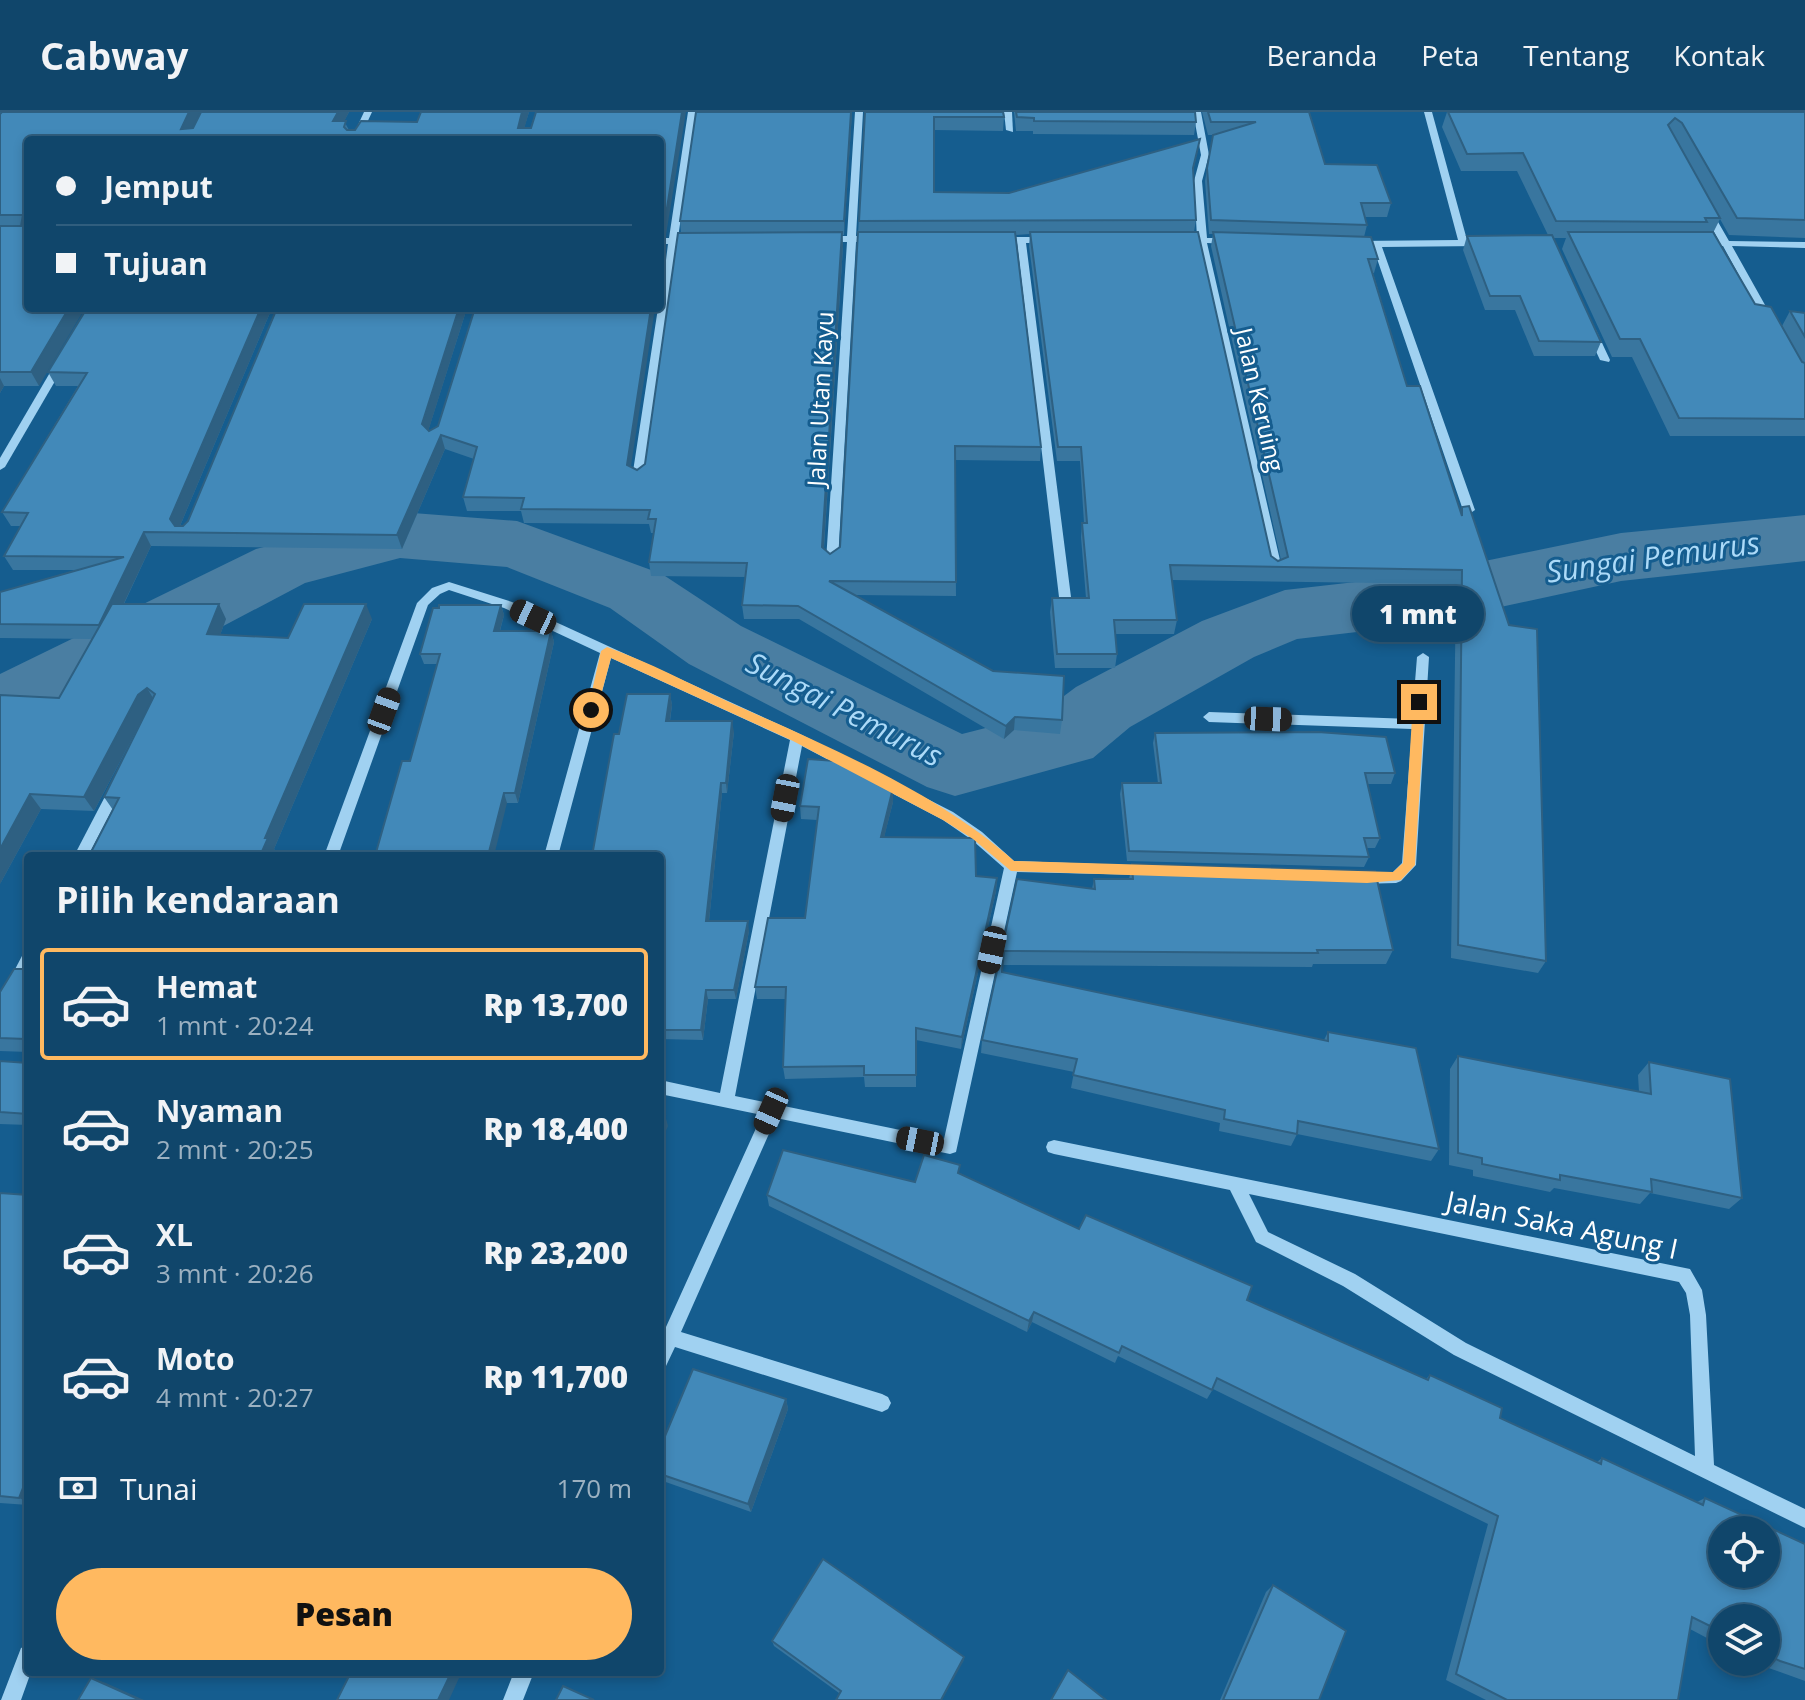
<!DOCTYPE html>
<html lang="id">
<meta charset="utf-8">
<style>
:root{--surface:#10466b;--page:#194d71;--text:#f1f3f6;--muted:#9cb1c1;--line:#305e7e;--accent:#ffb960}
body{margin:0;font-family:"Open Sans",sans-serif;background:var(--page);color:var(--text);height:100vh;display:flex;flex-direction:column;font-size:30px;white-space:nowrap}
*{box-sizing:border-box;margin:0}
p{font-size:26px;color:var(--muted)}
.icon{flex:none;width:44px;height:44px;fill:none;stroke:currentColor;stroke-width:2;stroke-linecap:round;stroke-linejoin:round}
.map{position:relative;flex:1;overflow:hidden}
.drawer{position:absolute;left:24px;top:740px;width:640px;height:824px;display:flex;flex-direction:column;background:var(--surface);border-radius:8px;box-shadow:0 4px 12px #0003,0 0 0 2px var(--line)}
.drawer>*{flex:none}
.top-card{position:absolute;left:24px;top:24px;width:640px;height:176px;border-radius:8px;box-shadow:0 4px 12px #0003,0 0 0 2px var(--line);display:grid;align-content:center;height:176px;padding:0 32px;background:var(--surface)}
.buttons{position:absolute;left:1708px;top:1404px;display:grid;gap:16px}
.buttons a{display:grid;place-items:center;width:72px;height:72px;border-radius:50%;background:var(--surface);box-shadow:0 4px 12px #0003,0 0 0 2px var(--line);font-size:40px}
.end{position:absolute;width:36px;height:36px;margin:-18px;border:10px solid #ffb960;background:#111;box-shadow:0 0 0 4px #111}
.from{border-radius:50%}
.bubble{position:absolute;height:56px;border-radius:28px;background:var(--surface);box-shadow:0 4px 12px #0003,0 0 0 2px var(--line);font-size:26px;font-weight:800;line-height:56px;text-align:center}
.car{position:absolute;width:24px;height:48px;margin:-24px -12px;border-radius:10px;box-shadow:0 0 6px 2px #0007;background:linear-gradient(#222 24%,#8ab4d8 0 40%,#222 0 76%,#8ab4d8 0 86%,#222 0)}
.top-card b{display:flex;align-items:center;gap:28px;height:76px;font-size:30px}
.top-card b+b{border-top:2px solid var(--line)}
.top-card i{width:20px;height:20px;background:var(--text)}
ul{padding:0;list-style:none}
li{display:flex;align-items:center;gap:24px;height:112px;margin:0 16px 12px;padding:0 16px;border:4px solid transparent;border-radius:8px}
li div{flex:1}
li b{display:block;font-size:30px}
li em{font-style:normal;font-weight:800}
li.current{border-color:var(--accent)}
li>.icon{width:72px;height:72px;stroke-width:1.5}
h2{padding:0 32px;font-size:36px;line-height:96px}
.pay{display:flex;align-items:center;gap:20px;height:88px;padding:0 32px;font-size:30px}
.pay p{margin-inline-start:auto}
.primary-button{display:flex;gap:16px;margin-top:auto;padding:16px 32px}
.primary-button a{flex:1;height:92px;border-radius:48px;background:var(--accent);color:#111;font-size:32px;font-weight:800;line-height:92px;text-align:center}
header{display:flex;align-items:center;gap:48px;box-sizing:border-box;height:112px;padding:0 40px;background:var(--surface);border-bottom:2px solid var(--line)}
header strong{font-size:38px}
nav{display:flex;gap:44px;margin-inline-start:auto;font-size:28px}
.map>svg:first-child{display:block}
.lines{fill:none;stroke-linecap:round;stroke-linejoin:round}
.river{fill:#4a7ea2;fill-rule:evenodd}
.minor{fill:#a0d1f1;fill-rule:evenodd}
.wall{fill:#39769f}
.shaded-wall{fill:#2e6082}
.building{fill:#4289b9;stroke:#2e6082;stroke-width:2;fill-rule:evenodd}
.route{fill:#ffb960}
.labels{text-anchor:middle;stroke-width:6;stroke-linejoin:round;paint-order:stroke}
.far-street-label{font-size:24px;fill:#fff;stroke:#155d8f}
.street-label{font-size:28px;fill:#fff;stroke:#155d8f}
.water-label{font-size:30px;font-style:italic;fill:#acdaf8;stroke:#155d8f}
</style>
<header>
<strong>Cabway</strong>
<nav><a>Beranda</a><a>Peta</a><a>Tentang</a><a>Kontak</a></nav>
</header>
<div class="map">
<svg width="1805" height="1588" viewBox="0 0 1805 1588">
<rect width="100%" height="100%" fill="#155d8f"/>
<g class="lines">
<path class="river" d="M400 400 517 409 662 462 741 514 962 622 1040 602 1076 575 1202 509 1285 478 1417 463 1621 421 1805 403V449L1621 469 1417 513 1297 527 1254 545 1130 615 1093 646 955 684 927 675 689 552 610 496 507 455 400 446 305 471 68 596 0 620V562L256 437Z"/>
<g class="minor">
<path d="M364 0H372L359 28H351Z"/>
<path d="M688 0H696L678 126H693L698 129 693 132H677L644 366 638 369 632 366 658 196H660L668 132H660V126H669Z"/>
<path d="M855 0H863L856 124H877L882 127 877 130H856L838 449 832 453 826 449 847 130H826L821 127 826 124H847Z"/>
<path d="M1004 0H1012L1013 20 1006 18Z"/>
<path d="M1193 0H1201L1209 43 1202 69 1207 126H1229L1234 129 1229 132 1207 131 1282 457 1276 461 1270 457 1198 131H1182L1177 128 1182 125 1197 126 1194 69 1201 43Z"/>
<path d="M1424 0H1432L1467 128H1481L1486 131 1481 134 1382 135 1475 398 1469 402 1463 398 1373 135H1357L1352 132 1357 129 1458 128Z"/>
<path d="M1704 96H1710L1729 129 1805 130V136L1732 134 1774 209 1773 211 1764 209 1723 134H1701L1696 131 1701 128 1719 129 1702 98Z"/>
<path d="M998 125H1049L1054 128 1049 131H1026L1071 485 1065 489 1059 485 1017 131 995 130 993 128Z"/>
<path d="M1591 215 1596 218 1610 248 1609 250 1600 248 1586 218Z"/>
<path d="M60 249 65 252 5 355 0 358V346L55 252Z"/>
<path d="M449 470 512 490 802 623 953 700 982 720 1014 749 1151 754 1153 758 1151 762 1146 763 1017 760 956 1040 950 1042 776 1006 681 1220 882 1282 888 1285 891 1291 888 1297 882 1300 675 1235 666 1254 660 1257V1214L666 1215 762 1003 660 982V968L720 981 790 628 611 546 558 744H544L600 541 504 496 449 478 440 482 428 493 338 744H324L417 491 432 476ZM802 634 943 708 972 728 1004 756 944 1027 735 984Z"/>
<path d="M1423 541 1429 545 1416 753 1401 769 1396 771 1359 772 1354 770 1352 766 1354 762 1393 760 1402 751 1412 617 1209 610 1203 605 1209 600 1412 607 1417 545Z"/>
<path d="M116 672 123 677 88 744H74L111 673Z"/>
<path d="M28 840V860L5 904 0 906V886L23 842Z"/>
<path d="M1054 1028 1690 1157 1702 1178 1706 1203 1714 1353 1805 1397V1416L1454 1243 1343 1174 1256 1130 1230 1078 1054 1042 1048 1040 1046 1035 1048 1030ZM1249 1082 1679 1170 1686 1181 1690 1203 1695 1344 1466 1231 1355 1162 1268 1120Z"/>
<path d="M28 1533V1560H31L21 1588H1L21 1536Z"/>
<path d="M514 1560H534L523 1588H503Z"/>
</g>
</g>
<g class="wall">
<path d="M0 0H349L344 9 349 18 417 10 529 0 524 16 666 123 663 124 665 135 28 28 39 274H4L0 281Z"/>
<path d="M852 0 844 123H842L843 134 824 436 830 442 840 435 865 0 1004 5 1003 19 934 18V80L1009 81 1200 27 1193 59 1196 108 1194 120 1271 444 1278 449 1281 448 1211 134 1213 122H1209L1205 69 1213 23H1208L1202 0H1309L1325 52 1391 91 1387 105H1365L1367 113 1364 125 1378 147 1374 161H1373L1407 274 1460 399 1462 395 1546 849 1538 861 1451 846 1456 472 1172 468 1177 508 1174 522H1115L1117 542 1115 556H1055L1050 500 1052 486H1086L1081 425 1082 411H1084L1080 349H1057L1029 134 1030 122 1016 123 1041 335 1040 349 955 348 956 484 855 483 1062 608 1060 622 1014 618 1004 627 799 507H744L742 493 746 465 651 464 649 450 654 421H651L649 412 524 411 521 399H467L463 385 474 347 445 337 402 437 151 434 124 492 226 507 220 523 288 526 372 507 274 737 276 740 274 744H89L113 698 104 685 148 597 94 699 41 697 0 772 59 586 92 527 0 526V480L76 458H13L4 444 21 414H11L2 400 78 274H56L48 260 87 196H272L180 414H183L188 409 277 196H467L428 319 631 355 637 358 645 352 681 121 680 109Z"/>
<path d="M1014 0H1195L1196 10 1194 23 1033 22V19H1016Z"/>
<path d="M1447 0H1805V126L1729 123 1720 107 1713 121 1755 192 1782 214 1790 199 1805 201V324H1670L1632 245H1612L1562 137 1566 126H1553L1601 230 1595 244H1534L1515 198H1485L1463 138 1467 124 1548 123 1517 59H1461L1442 15Z"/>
<path d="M501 493 504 503 500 519H551L554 530 518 691H507L410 649 437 552H424L420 542Z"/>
<path d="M670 582 672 593 670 609 734 620 727 681H722L709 809 749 819 736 887H708L703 928 660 927V744L619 622Z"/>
<path d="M1155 621 1395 661 1391 672H1368L1380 726 1375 736H1367L1369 745 1364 755 1127 749 1120 682 1122 671H1158L1153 631Z"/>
<path d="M893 676V690L884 725 976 764 997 766 996 779 961 937 916 928V975H865L864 965 785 967 783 955 786 887H757L755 875 805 806 817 708 801 707 800 694Z"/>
<path d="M1132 752 1393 838 1386 852H1313L1312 855 1003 853 1002 860 1324 928 1328 920 1439 1037 1431 1049 1297 1022 1291 1034 1219 1019 1220 1011 1071 976 1074 960 981 941 982 928 1017 767 1092 777 1094 767H1129Z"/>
<path d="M28 857V940L0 939V880Z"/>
<path d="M1458 944 1639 980 1638 963 1649 950 1742 1086 1729 1097 1650 1081 1640 1092 1554 1076 1550 1080 1473 1064V1058L1449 1053 1450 957Z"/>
<path d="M0 949 28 951V1013L0 1012Z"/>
<path d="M960 1062 1079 1117 1247 1188 1426 1267 1430 1263 1500 1306 1597 1350 1602 1346 1697 1390 1705 1386 1805 1432V1569L1763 1554 1755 1550H1766V1506H1722V1534L1690 1517 1678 1588H1486L1446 1568 1488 1412 1213 1277 1207 1287 1118 1244 1115 1251 1032 1210 1027 1220 769 1094 767 1083 915 1070Z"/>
<path d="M0 1081 28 1083V1393L0 1391Z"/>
<path d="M786 1287 788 1297 751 1400 660 1368V1336Z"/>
<path d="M1273 1473 1319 1588H1220L1266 1480Z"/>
<path d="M772 1529 964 1545 963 1550 839 1581 774 1534Z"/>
</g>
<g class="shaded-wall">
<path d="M189 0H201L187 28 181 17Z"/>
<path d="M338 0H349L338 22 333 9Z"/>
<path d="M522 0H529L521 28 518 16Z"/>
<path d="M682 0H686L666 123 663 124 665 135 660 165V111Z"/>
<path d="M851 0H852L844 123V109Z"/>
<path d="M842 120 843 134 823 449 822 435Z"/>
<path d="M69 196H85L39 274 31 260Z"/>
<path d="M261 196H272L177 421 170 407Z"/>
<path d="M459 196H467L426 326 422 312Z"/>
<path d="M651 196H655L629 367 627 353Z"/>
<path d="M0 266 4 274 0 281Z"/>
<path d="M441 323 445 337 402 437 397 423Z"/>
<path d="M144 420 151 434 107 527 99 513Z"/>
<path d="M219 492 226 507 215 537 207 522Z"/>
<path d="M366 492 372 507 274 737 276 740 274 744H260L265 726Z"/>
<path d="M501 493 504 503 497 529 494 519Z"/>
<path d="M551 519 554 530 518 691 515 681Z"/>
<path d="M147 576 156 591 147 598 94 699 84 685 138 583Z"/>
<path d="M670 582 672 593 668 620 666 609Z"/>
<path d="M1015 605 1014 618 1004 627 1006 614Z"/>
<path d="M732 609 734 620 727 681 726 671Z"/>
<path d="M721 671 722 681 708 819 706 809Z"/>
<path d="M893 676V690L881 738V725Z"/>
<path d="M504 681 507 691 494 744H488Z"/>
<path d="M30 682 41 697 0 772V737Z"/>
<path d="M997 766 996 779 961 937 962 925Z"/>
<path d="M748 809 749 819 736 887 734 878Z"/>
<path d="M706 878 708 887 703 928 701 918Z"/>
<path d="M665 1003 668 1014 660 1033V1014Z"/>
<path d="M661 1079 664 1090 660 1100V1081Z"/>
<path d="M1034 1200 1032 1210 1027 1220 1029 1209Z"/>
<path d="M786 1287 788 1297 751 1400 748 1392Z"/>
<path d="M28 1363V1390L19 1386Z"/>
<path d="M964 1545 963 1550 942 1588H941Z"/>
<path d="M451 1561 459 1566 449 1588H438Z"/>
<path d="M91 1566 106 1571 144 1588H140Z"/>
</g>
<g class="building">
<path d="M2 0H189L181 17 193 16 201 0H338L333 9H346L344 15 347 18H355L361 9 417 10 421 0H522L518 16H531L536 0H682L665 109 660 111V28H28V196H69L31 260H0V114H21L23 103H0V2Z"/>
<path d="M696 0H851L844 109H680Z"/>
<path d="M865 0H1003L1004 5H934V80L1009 81 1200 27 1193 56 1196 108 859 109Z"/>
<path d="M1016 0H1195L1196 10 1034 9V6L1017 5Z"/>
<path d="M1208 0H1309L1325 52 1377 53 1391 91H1361L1367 113 1211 108 1207 56 1213 23 1256 10H1211Z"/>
<path d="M1448 0H1805V108L1737 106 1682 11 1675 6 1668 13 1720 106H1705L1707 110 1556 109 1523 41 1467 42Z"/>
<path d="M842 120 822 435 830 442 840 435 858 120H1015L1041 335 955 334 956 470 829 469 993 559 1064 564 1062 608 1015 605 1006 614 798 494 742 493 747 451 649 450 656 407H648L650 398 521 397 524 386 463 385 477 335 441 323 397 423 144 420 99 513 0 512V480L124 445 4 444 28 401 2 400 87 261 48 260 87 196H261L170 407 175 414H183L188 409 277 196H459L422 312 429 319 438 314 475 196H651L627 353 637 358 645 352 678 121Z"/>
<path d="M1030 120H1198L1271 444 1278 449 1288 445 1213 120 1371 125 1378 147H1368L1407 274H1420L1462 404V395L1469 394 1509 513 1537 517 1546 849 1458 833 1462 458 1170 453 1177 508H1114L1117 542H1057L1052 486H1089L1082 411H1087L1081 335H1058Z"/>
<path d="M1568 120H1713L1755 192 1771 195 1802 250 1805 251V307L1679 306 1640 227H1620Z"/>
<path d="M660 121H663L660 139Z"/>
<path d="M1552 123 1601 230 1539 229 1520 184H1490L1467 124Z"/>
<path d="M1790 199 1805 201V225Z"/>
<path d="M112 492H219L207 522 288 526 304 492H366L265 726H268L260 744H89L119 686 104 685 155 582 147 576 138 583 84 685 30 682 0 737V583L59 586Z"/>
<path d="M439 493H501L494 519H551L515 681H504L488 744H375L402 649H410L440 542H420L433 496H439Z"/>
<path d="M627 582H670L666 609H732L726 671H721L706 809H748L734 878H706L701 918H660V744H592L614 622H619Z"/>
<path d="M1318 620 1386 625 1395 661H1365L1380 726H1364L1369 745 1129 739 1122 671H1161L1155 621Z"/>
<path d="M808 647 836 649 893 676 881 725 975 726 976 764 997 766 962 925 916 916V963H864V954L783 955 786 875H755L768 806H805L819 695 800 694Z"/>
<path d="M1132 752 1375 759 1393 838H1317L1318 841 1004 839 1002 860 1328 929V920L1416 936 1439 1037 1298 1009 1297 1022 1224 1007 1225 998 1073 963 1077 947 982 928 1017 767 1095 777 1094 767H1133Z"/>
<path d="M14 857H28V922L26 927 0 926V880Z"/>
<path d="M1458 944 1651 982 1649 950 1730 967 1742 1086 1651 1067 1652 1080 1560 1063V1068L1482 1052V1046L1458 1041Z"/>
<path d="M0 949 28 951V1002L0 1000Z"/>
<path d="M660 1001 665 1003 660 1014Z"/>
<path d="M783 1038 915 1070 924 1043 960 1053 958 1061 1079 1117 1086 1103 1252 1174 1247 1188 1428 1268 1430 1263 1502 1296 1500 1306 1601 1352 1602 1346 1703 1393 1705 1386 1805 1432V1557L1780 1549 1766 1542V1506H1722V1520L1692 1505 1678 1588H1507L1456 1562 1498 1404 1217 1266 1212 1278 1122 1234 1119 1241 1034 1200 1029 1209 767 1083ZM1722 1418H1766V1462H1722Z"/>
<path d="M0 1081 28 1083V1363L19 1386 0 1384Z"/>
<path d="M693 1257 786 1287 748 1392 660 1362V1336Z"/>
<path d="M823 1447 964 1545 941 1588H836L841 1579 772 1529Z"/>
<path d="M1273 1473 1346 1519 1319 1588H1223Z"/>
<path d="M1068 1558 1106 1588H1051Z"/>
<path d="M351 1560H449L451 1561 438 1588H337Z"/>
<path d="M91 1566 140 1588H78Z"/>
<path d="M563 1574 594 1588H556Z"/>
</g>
<path class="route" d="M607 535C649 550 690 572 731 591 823 632 939 681 1014 749L1393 760 1403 751 1413 590 1419 585 1425 590 1415 753 1401 768 1367 771 1011 759 973 727 943 708 793 629 611 546 597 598 587 601 601 539Z"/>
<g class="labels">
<g class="far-street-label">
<text transform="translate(821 287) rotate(-87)" y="8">Jalan Utan Kayu</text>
<text transform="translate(1259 288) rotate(77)" y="8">Jalan Keruing</text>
</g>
<g class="street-label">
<text transform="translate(1562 1113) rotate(12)" y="10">Jalan Saka Agung I</text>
</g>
<g class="water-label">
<text transform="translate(1653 446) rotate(-8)" y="10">Sungai Pemurus</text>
<text transform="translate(844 598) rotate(27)" y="10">Sungai Pemurus</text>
</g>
</g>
</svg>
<div class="buttons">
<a><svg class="icon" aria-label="locate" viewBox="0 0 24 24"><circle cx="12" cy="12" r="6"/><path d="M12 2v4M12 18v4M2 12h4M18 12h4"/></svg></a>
<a><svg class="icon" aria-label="layers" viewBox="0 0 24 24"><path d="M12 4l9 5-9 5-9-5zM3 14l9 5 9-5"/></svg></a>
</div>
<i class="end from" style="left:591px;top:598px"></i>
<i class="end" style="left:1419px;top:590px"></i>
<div class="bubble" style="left:1352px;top:474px;width:132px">1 mnt</div>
<i class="car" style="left:533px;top:505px;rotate:295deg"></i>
<i class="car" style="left:384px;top:599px;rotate:20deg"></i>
<i class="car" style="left:1268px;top:607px;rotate:92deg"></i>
<i class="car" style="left:785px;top:686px;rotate:191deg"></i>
<i class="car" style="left:992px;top:838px;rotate:192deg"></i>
<i class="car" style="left:771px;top:999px;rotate:204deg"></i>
<i class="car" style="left:920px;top:1029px;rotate:281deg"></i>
<div class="top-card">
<b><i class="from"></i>Jemput</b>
<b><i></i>Tujuan</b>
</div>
<section class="drawer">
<h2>Pilih kendaraan</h2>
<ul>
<li class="current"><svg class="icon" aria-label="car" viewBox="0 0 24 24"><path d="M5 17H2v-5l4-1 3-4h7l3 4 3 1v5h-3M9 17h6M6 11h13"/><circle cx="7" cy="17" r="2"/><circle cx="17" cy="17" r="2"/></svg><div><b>Hemat</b><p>1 mnt · 20:24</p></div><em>Rp 13,700</em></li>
<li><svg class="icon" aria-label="car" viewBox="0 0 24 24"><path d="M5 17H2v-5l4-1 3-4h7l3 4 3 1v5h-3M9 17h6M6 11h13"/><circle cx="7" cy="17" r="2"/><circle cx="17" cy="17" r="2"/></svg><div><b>Nyaman</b><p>2 mnt · 20:25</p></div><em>Rp 18,400</em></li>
<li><svg class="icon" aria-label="car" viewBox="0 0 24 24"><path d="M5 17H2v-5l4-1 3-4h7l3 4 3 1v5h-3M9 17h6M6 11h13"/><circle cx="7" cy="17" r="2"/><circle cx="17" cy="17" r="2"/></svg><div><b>XL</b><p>3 mnt · 20:26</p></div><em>Rp 23,200</em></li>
<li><svg class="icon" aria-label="car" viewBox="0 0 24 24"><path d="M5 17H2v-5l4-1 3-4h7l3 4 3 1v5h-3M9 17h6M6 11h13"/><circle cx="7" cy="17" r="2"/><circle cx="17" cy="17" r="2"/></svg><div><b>Moto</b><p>4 mnt · 20:27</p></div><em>Rp 11,700</em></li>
</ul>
<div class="pay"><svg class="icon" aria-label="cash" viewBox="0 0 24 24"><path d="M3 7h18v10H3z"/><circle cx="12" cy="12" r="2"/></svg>Tunai<p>170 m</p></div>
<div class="primary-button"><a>Pesan</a></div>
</section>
</div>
